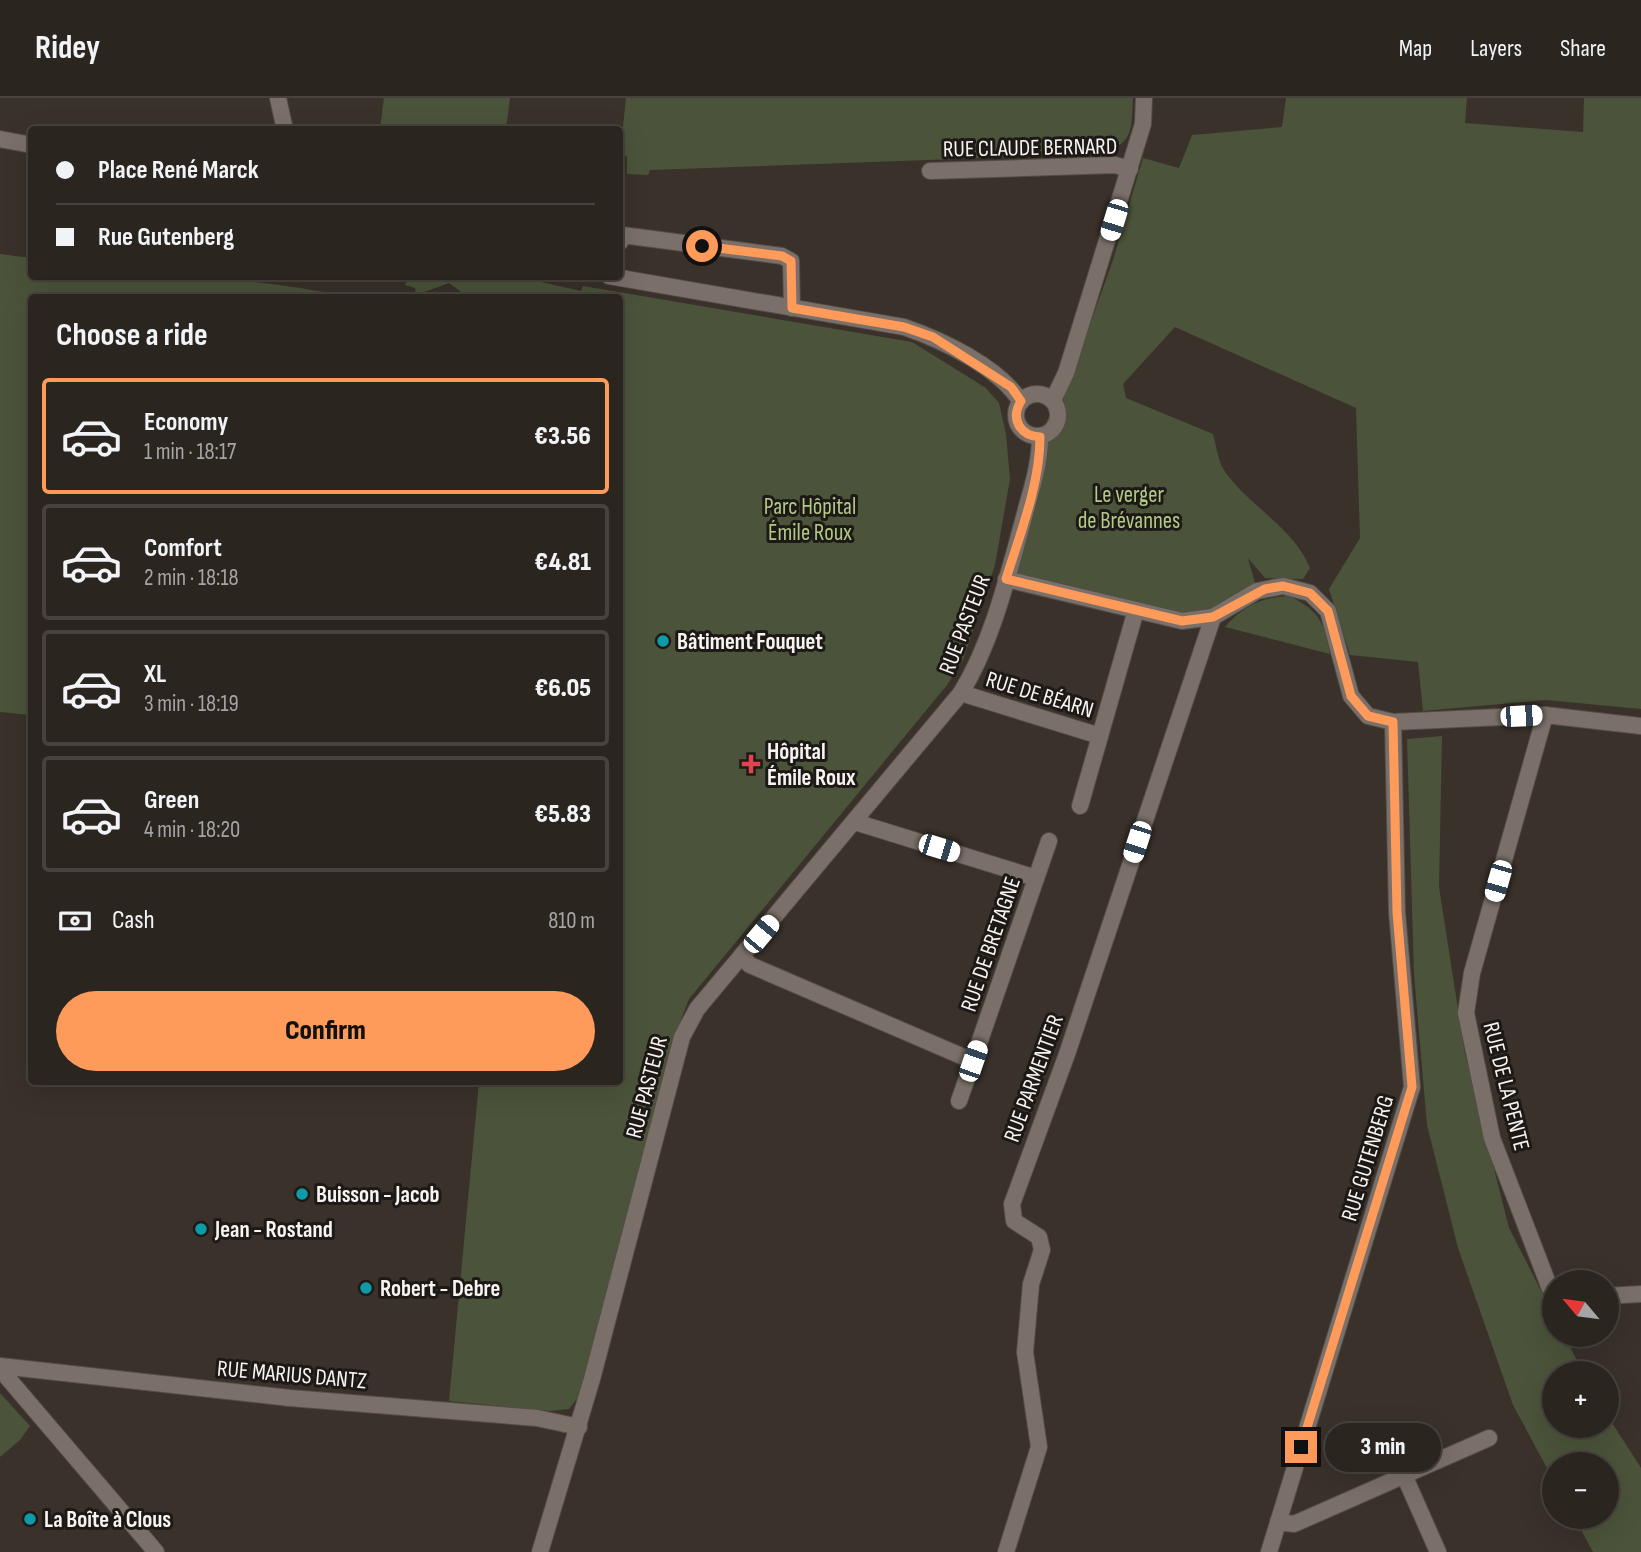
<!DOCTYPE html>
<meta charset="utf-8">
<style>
:root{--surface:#2b2520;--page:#332d29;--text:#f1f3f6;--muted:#a6a5a5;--line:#47423e;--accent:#ff9b5a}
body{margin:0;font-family:"Sofia Sans Condensed",sans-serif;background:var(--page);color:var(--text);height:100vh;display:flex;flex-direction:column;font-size:26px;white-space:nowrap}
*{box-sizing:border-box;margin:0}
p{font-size:23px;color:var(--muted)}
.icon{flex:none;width:38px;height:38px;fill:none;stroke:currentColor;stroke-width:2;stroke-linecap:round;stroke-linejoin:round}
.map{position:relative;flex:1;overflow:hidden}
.drawer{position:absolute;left:28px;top:196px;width:595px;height:791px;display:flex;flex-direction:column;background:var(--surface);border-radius:7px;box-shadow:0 7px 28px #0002,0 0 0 2px var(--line)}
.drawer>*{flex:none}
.guide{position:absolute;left:28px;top:28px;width:595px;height:154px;border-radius:7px;box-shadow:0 7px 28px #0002,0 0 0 2px var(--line);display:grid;align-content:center;height:154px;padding:0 28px;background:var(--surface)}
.needle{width:46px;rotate:299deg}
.fabs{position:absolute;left:1542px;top:1172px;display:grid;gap:14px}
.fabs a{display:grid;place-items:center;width:77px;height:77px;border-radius:50%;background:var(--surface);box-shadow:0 7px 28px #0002,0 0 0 2px var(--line);font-size:35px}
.end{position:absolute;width:32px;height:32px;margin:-16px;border:9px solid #ff9b5a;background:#111;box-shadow:0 0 0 4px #111}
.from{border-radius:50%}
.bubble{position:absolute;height:49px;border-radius:24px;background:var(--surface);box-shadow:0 7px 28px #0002,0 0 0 2px var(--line);font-size:23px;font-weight:800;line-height:49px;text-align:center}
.car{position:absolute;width:21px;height:42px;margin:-21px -10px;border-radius:9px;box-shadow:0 0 5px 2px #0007;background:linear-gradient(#fff 24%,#345 0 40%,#fff 0 76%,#345 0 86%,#fff 0)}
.guide b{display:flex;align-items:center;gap:24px;height:66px;font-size:26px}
.guide b+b{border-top:2px solid var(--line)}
.guide i{width:18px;height:18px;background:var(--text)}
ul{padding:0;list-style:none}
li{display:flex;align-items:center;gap:21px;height:116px;margin:0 14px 10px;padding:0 14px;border:4px solid var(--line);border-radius:7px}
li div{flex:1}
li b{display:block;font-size:26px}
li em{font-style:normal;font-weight:800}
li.active{border-color:var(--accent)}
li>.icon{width:63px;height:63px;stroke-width:1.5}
h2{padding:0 28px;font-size:32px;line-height:84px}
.pay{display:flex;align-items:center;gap:18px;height:77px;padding:0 28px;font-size:26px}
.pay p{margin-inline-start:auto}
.button{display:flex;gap:14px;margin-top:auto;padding:14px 28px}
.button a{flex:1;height:80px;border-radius:42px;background:var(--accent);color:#111;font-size:28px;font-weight:800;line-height:80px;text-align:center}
header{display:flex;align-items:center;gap:42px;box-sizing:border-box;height:98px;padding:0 35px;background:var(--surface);border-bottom:2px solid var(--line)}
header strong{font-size:33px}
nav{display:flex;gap:38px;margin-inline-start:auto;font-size:24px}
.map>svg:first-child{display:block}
.green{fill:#4b543a}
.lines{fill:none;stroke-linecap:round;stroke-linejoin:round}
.street-casing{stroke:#544e47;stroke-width:18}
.street{stroke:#7a7069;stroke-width:16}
.route{stroke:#ff9b5a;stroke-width:9}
.culture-dot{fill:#0f9aa8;stroke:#1d1916;stroke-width:2.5}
.health-dot{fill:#e0444e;stroke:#1d1916;stroke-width:2.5}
.labels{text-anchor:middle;stroke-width:6;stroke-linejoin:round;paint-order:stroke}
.street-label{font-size:23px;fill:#f9f4ef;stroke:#1d1916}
.park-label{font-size:23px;fill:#b2ca86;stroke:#1d1916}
.poi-label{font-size:23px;font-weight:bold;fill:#f9f4ef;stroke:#1d1916;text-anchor:start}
</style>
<header>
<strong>Ridey</strong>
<nav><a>Map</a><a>Layers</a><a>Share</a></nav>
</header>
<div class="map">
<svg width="1641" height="1454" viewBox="0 0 1641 1454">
<rect width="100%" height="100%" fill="#39312a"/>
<g class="green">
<path d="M384 0H510L506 31H380Z"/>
<path d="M626 0H1133C1131 34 1134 46 1098 56L650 72 648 77 627 76V58L620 57Z"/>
<path d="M1286 0H1467L1465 25 1583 34 1584 0H1641V611L1546 602 1423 613 1418 564 1350 557 1329 491 1360 440 1356 310 1175 229 1123 286 1126 300 1213 336C1216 347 1218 363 1224 372 1249 409 1293 428 1310 470L1303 481 1265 480 1248 460 1257 493 1182 523 1006 481 1040 339 1056 302 1072 277 1113 162 1143 60 1179 70 1192 37 1282 29Z"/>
<path d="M0 156 31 160 32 178C137 178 243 175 346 199L32 200 31 617 0 614Z"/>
<path d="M408 179H519L581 193 583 188 912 244 986 290 999 305 1006 336 1010 381 995 467 963 562 947 587 689 901 678 929 579 1298 569 1311 550 1313 449 1303 479 984H620V200L468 199 449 185 416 197 415 190 405 187Z"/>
<path d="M1290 498C1321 515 1323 523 1330 556L1225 529C1243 507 1263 499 1290 498Z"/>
<path d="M1442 638 1439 789 1465 956 1509 1130 1554 1218V1237H1564L1584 1276H1554V1328H1606L1607 1317 1641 1370V1454H1593L1574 1419H1606V1367H1554V1383L1513 1307 1458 1150 1427 1027 1414 876 1407 641Z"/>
<path d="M0 1295 30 1328 20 1342 0 1359Z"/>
</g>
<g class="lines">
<g class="street-casing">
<g id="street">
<path d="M278 0 285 32"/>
<path d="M0 41 32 47"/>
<path d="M930 73 1115 67 1130 71"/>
<path d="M620 144 622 137 782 158 791 163 792 210"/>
<path d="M609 178 904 229C942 242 999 269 1021 304"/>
<circle cx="1037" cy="317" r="21"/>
<path d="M1053 302 1066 275 1143 26 1144 0"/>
<path d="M1006 481 1182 523 1213 519 1257 493 1283 488 1310 495 1328 513 1351 598 1368 618 1393 624 1545 617 1641 628"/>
<path d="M961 595 1100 638 1136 512"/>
<path d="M1545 617 1472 875 1466 915 1492 1040 1554 1201"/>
<path d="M1080 708 1100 638"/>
<path d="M855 724 1036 780"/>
<path d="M742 859 750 867 973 963"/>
<path d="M959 1003 1049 743"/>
<path d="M1606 1198 1641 1196"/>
<path d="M0 1268 290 1300 537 1320 579 1329"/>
<path d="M0 1271 156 1454"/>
<path d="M1404 1377 1438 1454"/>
<path d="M1278 1424 1294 1426 1489 1340"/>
<path d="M540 1454 592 1281 682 939 697 911 961 595C992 544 1007 481 1023 423 1030 395 1040 368 1040 339"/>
<path d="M1006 1454 1039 1349 1025 1254 1031 1186 1042 1152 1039 1139 1014 1123 1012 1106 1067 956 1213 519"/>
<path d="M1269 1454 1412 989 1397 814 1393 624"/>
</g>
</g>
<use href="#street" class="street"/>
</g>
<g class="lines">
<path class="route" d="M702 148 782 158 791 163 792 210 904 229 933 239 1011 289 1021 303C1010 321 1020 338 1040 339 1040 386 1020 436 1006 481L1182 523 1213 519 1265 491 1283 488 1310 495 1328 513 1351 598 1368 618 1393 624 1397 814 1412 989 1301 1349"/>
</g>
<g class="culture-dot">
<circle cx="663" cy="543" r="7"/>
<circle cx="302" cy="1096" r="7"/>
<circle cx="201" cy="1131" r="7"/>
<circle cx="366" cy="1190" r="7"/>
<circle cx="30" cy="1421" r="7"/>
</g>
<path class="health-dot" d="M747.5 655.5h7v7h7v7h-7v7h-7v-7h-7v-7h7z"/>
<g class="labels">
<g class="street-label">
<text transform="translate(1030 49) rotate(-1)" y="8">RUE CLAUDE BERNARD</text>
<text transform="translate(964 526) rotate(-69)" y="8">RUE PASTEUR</text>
<text transform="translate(1040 596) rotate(17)" y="8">RUE DE BÉARN</text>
<text transform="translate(990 846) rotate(-71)" y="8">RUE DE BRETAGNE</text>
<text transform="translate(1033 980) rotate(-70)" y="8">RUE PARMENTIER</text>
<text transform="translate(1507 988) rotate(76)" y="8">RUE DE LA PENTE</text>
<text transform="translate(646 989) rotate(-75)" y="8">RUE PASTEUR</text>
<text transform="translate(1367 1060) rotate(-73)" y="8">RUE GUTENBERG</text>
<text transform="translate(292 1276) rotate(5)" y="8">RUE MARIUS DANTZ</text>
</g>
<g class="park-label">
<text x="1129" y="404">Le verger<tspan x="1129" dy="26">de Brévannes</tspan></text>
<text x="810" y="416">Parc Hôpital<tspan x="810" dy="26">Émile Roux</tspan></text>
</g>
<g class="poi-label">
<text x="677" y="551">Bâtiment Fouquet</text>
<text x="767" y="661">Hôpital<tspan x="767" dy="26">Émile Roux</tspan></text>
<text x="316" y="1104">Buisson - Jacob</text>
<text x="215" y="1139">Jean - Rostand</text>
<text x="380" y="1198">Robert - Debre</text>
<text x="44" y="1429">La Boîte à Clous</text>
</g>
</g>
</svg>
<div class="fabs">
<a><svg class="needle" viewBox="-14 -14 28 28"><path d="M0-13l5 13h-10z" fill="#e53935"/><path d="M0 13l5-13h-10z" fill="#a6a5a5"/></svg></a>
<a>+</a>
<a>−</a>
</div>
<i class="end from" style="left:702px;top:148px"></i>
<i class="end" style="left:1301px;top:1349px"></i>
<div class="bubble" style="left:1325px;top:1325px;width:116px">3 min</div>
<i class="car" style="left:1114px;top:122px;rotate:197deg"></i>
<i class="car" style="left:1521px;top:618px;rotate:87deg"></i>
<i class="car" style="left:1137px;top:744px;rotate:198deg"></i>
<i class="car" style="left:939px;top:750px;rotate:107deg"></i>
<i class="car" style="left:1498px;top:783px;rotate:196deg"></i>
<i class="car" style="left:761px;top:836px;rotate:40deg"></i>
<i class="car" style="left:973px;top:963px;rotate:19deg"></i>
<div class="guide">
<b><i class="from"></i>Place René Marck</b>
<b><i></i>Rue Gutenberg</b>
</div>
<section class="drawer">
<h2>Choose a ride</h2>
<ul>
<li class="active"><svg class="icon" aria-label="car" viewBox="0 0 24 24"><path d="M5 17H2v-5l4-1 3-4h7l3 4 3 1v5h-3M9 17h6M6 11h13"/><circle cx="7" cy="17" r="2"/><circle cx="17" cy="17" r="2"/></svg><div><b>Economy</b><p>1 min · 18:17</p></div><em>€3.56</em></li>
<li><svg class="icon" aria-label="car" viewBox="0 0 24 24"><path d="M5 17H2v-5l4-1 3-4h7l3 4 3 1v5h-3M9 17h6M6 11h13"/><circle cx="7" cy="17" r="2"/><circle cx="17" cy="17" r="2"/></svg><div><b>Comfort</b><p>2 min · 18:18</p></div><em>€4.81</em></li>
<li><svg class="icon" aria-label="car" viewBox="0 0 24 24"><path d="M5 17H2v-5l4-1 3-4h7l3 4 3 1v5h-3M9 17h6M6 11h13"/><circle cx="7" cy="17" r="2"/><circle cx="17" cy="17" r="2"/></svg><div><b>XL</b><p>3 min · 18:19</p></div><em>€6.05</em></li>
<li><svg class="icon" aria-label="car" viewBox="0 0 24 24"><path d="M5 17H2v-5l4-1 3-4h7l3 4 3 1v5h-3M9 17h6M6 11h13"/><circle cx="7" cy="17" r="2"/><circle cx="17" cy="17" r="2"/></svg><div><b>Green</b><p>4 min · 18:20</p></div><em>€5.83</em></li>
</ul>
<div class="pay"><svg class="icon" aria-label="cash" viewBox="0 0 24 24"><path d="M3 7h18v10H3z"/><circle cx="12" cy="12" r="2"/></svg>Cash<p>810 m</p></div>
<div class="button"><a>Confirm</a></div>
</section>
</div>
